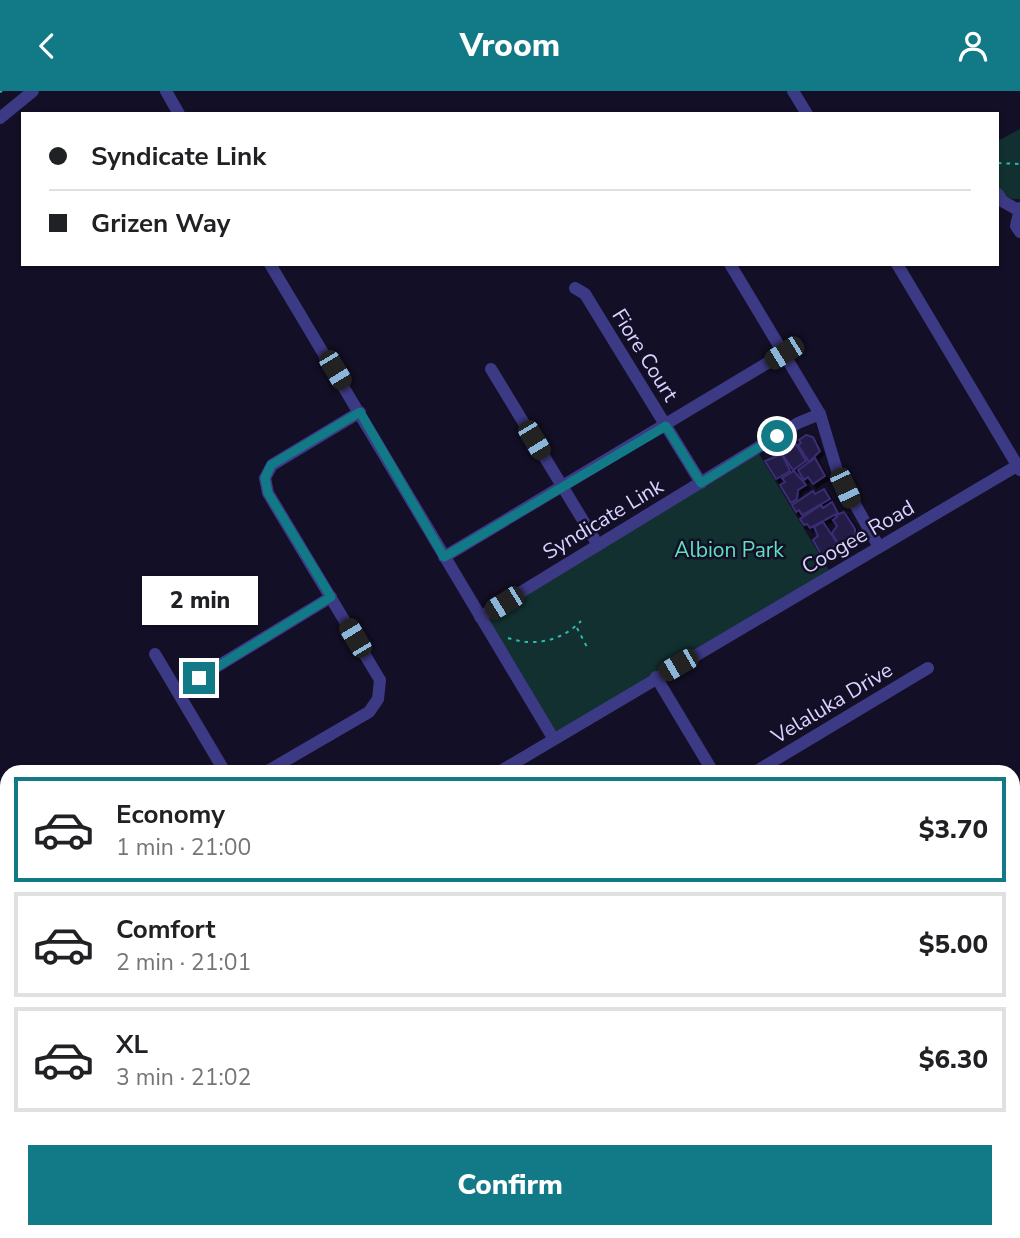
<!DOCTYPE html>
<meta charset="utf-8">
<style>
:root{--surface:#fff;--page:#f2f2f2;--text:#202124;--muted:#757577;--line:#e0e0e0;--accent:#127987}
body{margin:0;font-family:"Nunito Sans",sans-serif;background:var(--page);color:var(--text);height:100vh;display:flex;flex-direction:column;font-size:26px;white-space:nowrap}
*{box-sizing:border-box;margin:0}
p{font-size:23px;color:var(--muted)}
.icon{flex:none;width:38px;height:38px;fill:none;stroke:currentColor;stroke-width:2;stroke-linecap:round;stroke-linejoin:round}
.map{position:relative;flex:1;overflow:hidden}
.details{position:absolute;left:0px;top:674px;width:1020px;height:474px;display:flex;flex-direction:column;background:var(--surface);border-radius:21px 21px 0 0;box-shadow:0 2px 5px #0004}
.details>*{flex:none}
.banner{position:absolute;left:21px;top:21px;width:978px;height:154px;border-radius:0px;box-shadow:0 2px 5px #0004;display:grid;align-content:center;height:154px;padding:0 28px;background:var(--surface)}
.end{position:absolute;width:32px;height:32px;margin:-16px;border:9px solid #127987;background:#fff;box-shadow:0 0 0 4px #fff}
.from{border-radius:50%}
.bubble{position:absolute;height:49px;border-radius:0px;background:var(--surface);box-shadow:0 2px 5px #0004;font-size:23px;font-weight:800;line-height:49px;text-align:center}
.car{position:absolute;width:21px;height:42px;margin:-21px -10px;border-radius:9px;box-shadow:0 0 5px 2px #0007;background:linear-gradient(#222 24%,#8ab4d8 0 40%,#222 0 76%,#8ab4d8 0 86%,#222 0)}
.banner b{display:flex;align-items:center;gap:24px;height:66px;font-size:26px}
.banner b+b{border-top:2px solid var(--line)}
.banner i{width:18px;height:18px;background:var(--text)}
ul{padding:12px 0 0;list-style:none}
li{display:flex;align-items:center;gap:21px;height:105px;margin:0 14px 10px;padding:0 14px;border:4px solid var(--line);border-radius:0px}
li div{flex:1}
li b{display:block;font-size:26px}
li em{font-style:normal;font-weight:800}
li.on{border-color:var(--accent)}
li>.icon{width:63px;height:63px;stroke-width:1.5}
.button{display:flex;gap:14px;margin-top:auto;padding:14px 28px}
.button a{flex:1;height:80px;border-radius:0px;background:var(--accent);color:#fff;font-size:28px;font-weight:800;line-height:80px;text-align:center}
header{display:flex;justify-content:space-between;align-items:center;height:91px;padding:0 28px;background:var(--accent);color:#fff;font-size:32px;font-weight:800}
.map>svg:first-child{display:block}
.green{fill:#12302f}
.building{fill:#241b47;stroke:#3b2d73;stroke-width:2;filter:url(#shadow)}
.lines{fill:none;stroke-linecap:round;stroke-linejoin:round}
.path{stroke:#2fb8b0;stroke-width:2;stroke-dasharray:3.5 5;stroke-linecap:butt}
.minor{stroke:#3d3a85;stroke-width:12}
.primary{stroke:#c25bff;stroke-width:18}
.route{stroke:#127987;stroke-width:9}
.labels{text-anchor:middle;stroke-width:5;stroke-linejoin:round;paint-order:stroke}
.street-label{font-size:21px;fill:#d9d4ff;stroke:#130f26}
.park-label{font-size:21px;fill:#5fe0c0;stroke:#130f26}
</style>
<header><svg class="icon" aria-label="back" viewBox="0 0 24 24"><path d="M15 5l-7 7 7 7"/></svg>Vroom<svg class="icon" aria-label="person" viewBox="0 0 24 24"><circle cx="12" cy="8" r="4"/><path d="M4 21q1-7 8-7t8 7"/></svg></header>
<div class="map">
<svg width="1020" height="1147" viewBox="0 0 1020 1147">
<defs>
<filter id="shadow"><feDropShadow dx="3.5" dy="3.5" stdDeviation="0" flood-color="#0009"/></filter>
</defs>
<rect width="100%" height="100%" fill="#130f26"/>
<g class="green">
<path d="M1020 38V108C1009 109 1003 106 998 96V50Z"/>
<path d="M756 358 832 484 553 647 480 526Z"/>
</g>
<g class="building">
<path d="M806 344 813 346 820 360 809 371 798 354 801 352 799 349Z"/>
<path d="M795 352 806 370 793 379 782 363Z"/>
<path d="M782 363 790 380 776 388 765 370Z"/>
<path d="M815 367 825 385 813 393 808 386 804 389 798 379Z"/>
<path d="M794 380 806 394 798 399 797 408 791 412 780 394 785 391 782 387Z"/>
<path d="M824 398 830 408 802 424 799 419 796 421 792 414 813 400 815 403Z"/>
<path d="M832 411 838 422 810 437 807 433 804 434 800 428 821 414 823 417Z"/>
<path d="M844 421 855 438V445L838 453 832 442 837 435 833 429 837 426 836 424Z"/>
<path d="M823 431 838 453 822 465 813 449 818 445 814 436Z"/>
<path d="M7 1013V1039L4 1040 0 1033V1017Z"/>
</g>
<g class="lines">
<g class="path">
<path d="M0 1 2 0"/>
<path d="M998 72 1020 73"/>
<path d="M577 537 588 558"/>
<path d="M508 547C534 556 562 550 581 530"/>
<path d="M853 1147 858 1141"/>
</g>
<g class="minor">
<path d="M166 0 179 23"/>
<path d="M793 0 807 23"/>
<path d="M0 27 33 0"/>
<path d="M998 103 1002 110 1018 119"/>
<path d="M1020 117 1016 135 1020 141"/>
<path d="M270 173 553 647"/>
<path d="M730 173 820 323 838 383 879 456"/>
<path d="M897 173 1020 379"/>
<path d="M575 197 585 203 701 392"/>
<path d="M491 278 598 454"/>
<path d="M444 466 784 262"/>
<path d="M480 526 798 332 820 323"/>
<path d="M155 563 225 681"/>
<path d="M656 586 713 681"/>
<path d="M177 600 331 506"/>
<path d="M266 681 369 621 378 608 380 589 268 402 265 387 272 374 360 321"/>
<path d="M499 681 1020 373"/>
<path d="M755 681 928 577"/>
<path d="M1013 771 1020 763"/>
<path d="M0 983 7 979"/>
<path d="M501 1141 505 1147"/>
</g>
<g class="primary">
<path d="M1013 965 1020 957"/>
<path d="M892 1147 893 1141"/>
</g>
</g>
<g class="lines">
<path class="route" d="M199 587 331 506 268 402 265 387 271 374 360 321 444 466 666 335 701 392 777 345"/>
</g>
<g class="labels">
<g class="street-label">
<text transform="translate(645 264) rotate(58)" y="7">Fiore Court</text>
<text transform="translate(603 428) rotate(-31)" y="7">Syndicate Link</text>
<text transform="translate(858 446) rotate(-30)" y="7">Coogee Road</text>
<text transform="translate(832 612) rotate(-31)" y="7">Velaluka Drive</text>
</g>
<g class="park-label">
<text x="729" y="466">Albion Park</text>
</g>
</g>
</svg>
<i class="end from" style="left:777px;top:345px"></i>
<i class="end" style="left:199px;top:587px"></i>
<div class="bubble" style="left:142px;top:485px;width:116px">2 min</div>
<i class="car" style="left:784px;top:262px;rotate:238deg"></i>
<i class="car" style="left:335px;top:279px;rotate:149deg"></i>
<i class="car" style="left:534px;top:349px;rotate:149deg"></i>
<i class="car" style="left:845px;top:397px;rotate:155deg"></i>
<i class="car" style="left:504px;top:512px;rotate:238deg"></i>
<i class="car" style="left:355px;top:547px;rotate:329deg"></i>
<i class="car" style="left:678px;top:574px;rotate:240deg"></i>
<div class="banner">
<b><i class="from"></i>Syndicate Link</b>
<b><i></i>Grizen Way</b>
</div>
<section class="details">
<ul>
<li class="on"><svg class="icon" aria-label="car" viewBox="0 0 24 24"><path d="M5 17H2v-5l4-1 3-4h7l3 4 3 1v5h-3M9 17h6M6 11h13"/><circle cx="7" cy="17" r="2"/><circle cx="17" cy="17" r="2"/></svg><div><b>Economy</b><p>1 min · 21:00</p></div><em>$3.70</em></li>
<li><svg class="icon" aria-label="car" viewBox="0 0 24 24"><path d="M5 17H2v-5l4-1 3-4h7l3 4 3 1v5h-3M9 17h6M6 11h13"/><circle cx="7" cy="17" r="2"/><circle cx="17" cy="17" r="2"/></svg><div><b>Comfort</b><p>2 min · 21:01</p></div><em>$5.00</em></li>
<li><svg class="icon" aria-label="car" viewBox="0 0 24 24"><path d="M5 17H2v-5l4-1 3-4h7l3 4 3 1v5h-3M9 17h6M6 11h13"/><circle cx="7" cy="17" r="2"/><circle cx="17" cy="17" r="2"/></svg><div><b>XL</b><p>3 min · 21:02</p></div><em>$6.30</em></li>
</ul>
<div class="button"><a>Confirm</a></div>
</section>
</div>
